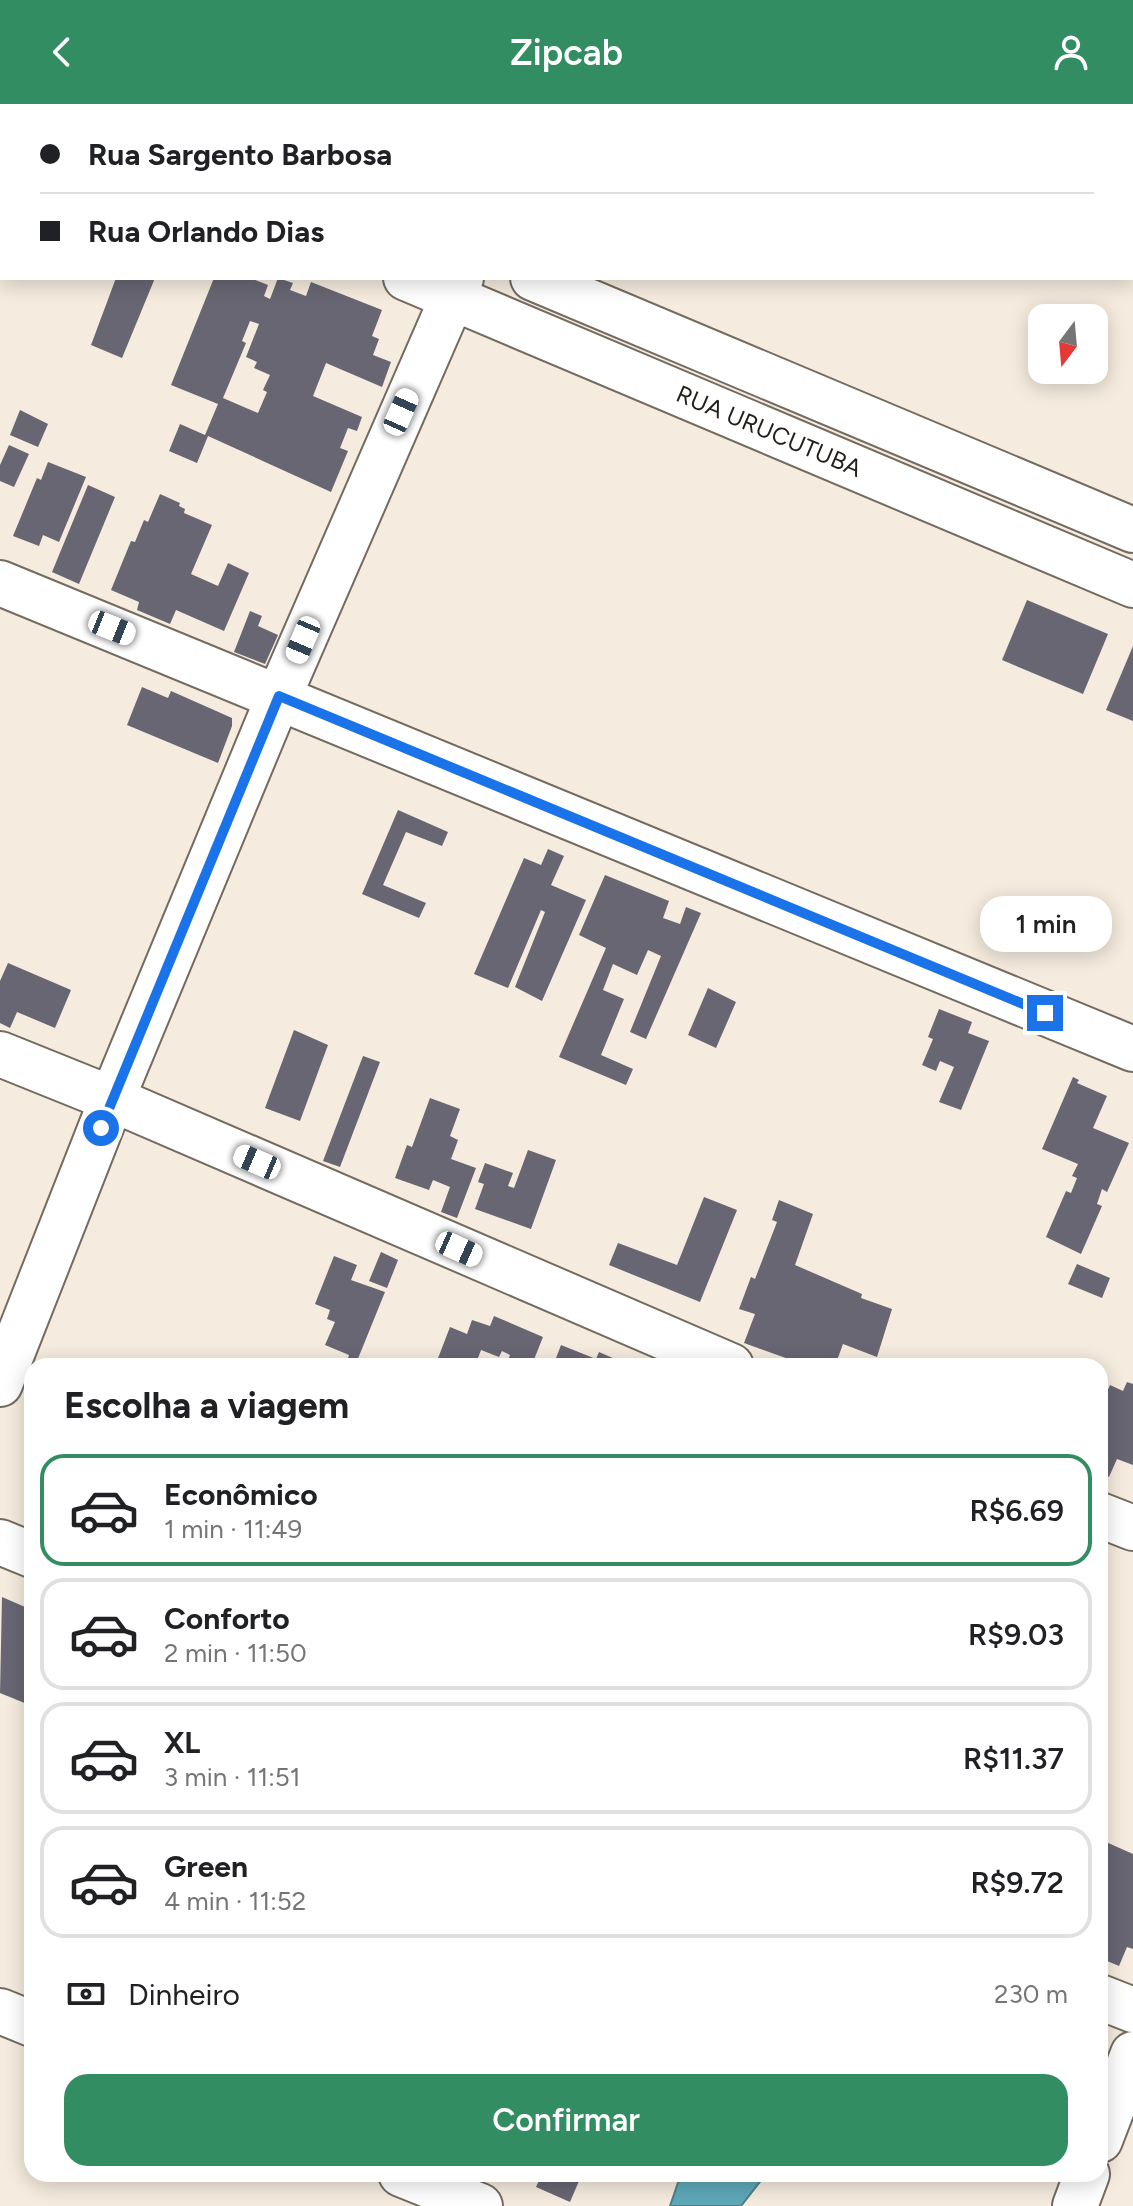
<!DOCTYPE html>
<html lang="pt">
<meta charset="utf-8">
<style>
:root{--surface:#fff;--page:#f6f6f6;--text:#202124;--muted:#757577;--line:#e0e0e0;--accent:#338d62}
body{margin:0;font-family:Figtree,sans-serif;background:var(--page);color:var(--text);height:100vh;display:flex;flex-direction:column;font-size:30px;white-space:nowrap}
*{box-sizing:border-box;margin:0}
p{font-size:26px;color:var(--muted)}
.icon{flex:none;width:44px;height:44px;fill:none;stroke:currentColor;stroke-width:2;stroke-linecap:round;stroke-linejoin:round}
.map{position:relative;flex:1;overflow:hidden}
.sheet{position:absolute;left:24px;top:1254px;width:1084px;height:824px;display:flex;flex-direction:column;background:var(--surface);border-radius:24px;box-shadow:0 4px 20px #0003}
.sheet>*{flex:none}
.top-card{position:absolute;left:0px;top:0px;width:1134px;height:176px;box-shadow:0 4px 20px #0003;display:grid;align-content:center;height:176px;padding:0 40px;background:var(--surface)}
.needle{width:52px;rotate:196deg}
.fabs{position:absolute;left:1028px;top:200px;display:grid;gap:16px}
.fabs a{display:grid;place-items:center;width:80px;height:80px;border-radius:16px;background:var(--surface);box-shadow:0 4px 20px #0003;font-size:40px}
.end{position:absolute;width:36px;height:36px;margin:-18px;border:10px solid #1a73e8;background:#fff;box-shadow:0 0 0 4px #fff}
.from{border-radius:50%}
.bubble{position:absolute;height:56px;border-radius:24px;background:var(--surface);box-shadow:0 4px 20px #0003;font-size:26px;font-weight:600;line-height:56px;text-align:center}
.car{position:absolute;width:24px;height:48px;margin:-24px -12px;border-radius:10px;box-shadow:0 0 6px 2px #0007;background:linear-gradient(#fff 24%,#345 0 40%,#fff 0 76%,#345 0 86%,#fff 0)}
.top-card b{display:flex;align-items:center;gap:28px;height:76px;font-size:30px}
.top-card b+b{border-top:2px solid var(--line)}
.top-card i{width:20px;height:20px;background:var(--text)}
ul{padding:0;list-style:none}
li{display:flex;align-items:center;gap:24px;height:112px;margin:0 16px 12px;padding:0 24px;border:4px solid var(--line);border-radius:24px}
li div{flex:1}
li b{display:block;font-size:30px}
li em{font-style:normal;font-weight:600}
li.current{border-color:var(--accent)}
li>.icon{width:72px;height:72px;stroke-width:1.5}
h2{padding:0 40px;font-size:36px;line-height:96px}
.pay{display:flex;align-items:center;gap:20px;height:88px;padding:0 40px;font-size:30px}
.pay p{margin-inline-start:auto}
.action{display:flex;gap:16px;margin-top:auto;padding:16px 40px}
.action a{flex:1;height:92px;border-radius:24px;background:var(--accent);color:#fff;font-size:32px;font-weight:600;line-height:92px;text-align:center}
header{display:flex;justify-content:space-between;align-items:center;height:104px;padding:0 40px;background:var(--accent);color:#fff;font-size:36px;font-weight:600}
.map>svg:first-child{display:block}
.water{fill:#5ea8b9;stroke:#4c7f89;stroke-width:2}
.building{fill:#686673;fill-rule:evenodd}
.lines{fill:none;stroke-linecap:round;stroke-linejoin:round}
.minor-casing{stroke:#736b5f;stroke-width:48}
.minor{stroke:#fff;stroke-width:44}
.route{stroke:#1a73e8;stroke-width:10}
.labels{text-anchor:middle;stroke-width:8;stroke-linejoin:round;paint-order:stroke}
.street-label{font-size:24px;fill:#221f1a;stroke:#fff9f1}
</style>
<header><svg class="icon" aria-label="back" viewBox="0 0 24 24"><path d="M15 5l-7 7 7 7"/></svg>Zipcab<svg class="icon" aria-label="person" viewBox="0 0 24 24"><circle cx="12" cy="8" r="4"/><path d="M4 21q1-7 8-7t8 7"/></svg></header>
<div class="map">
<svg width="1133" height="2102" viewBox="0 0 1133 2102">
<rect width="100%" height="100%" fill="#f5ebde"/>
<path class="water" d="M681 2070H766L741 2102H670Z"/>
<g class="building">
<path d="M116 174H155L122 254 91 241Z"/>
<path d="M214 174H250L268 181 264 192 270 195 278 174 293 179 290 186 306 192 311 178 382 206 372 232 379 235 373 251 391 258 382 283 326 259 313 292 362 313 357 327 348 324 340 344 348 347 331 388 208 332 197 359 169 347 180 320 205 331 218 300 171 281ZM250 217 259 220 246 253 257 258 254 264 270 271 263 286 267 288 258 309 223 294 246 239 242 237Z"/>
<path d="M20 306 48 320 38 343 10 331Z"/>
<path d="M9 341 29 350 14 383 0 377V361Z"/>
<path d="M48 358 86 373 59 438 43 431 39 442 13 432 37 374 41 376Z"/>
<path d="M88 381 115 393 79 480 52 468Z"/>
<path d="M160 390 180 399 179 402 185 405 184 409 212 421 191 470 218 482 228 459 249 469 224 527 176 506 170 520 137 506 139 498 111 486 131 437 135 438 144 416 148 418Z"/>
<path d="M1027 496 1108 530 1083 590 1002 556Z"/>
<path d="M250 507 262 512 258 522 278 531 265 560 234 548Z"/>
<path d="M1133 542V617L1106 606Z"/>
<path d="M142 583 168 594 171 587 232 614V622L218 659 127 621Z"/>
<path d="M398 706 448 728 442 742 406 728 383 781 426 799 419 814 362 790Z"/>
<path d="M548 745 564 752 551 781 586 796 542 897 515 883 545 808 541 806 508 884 474 870 524 754 541 761Z"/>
<path d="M605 771 669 797 663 814 680 820 686 803 701 809 646 935 630 928 661 852 648 846 637 871 613 860 603 886 624 895 601 951 633 965 626 981 559 953 606 844 579 831Z"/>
<path d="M8 859 71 886 55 924 17 908 10 924 0 919V877Z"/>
<path d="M708 884 736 898 716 944 688 931Z"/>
<path d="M939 905 972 918 968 929 989 937 961 1006 939 998 954 963 940 957 936 967 922 961 933 935 928 933Z"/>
<path d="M294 926 328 941 300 1017 265 1004Z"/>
<path d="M363 952 380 958 340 1063 323 1057Z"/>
<path d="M1073 973 1079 976 1077 979 1107 992 1093 1024 1129 1039 1107 1088 1102 1085 1097 1100 1102 1102 1081 1150 1046 1133 1066 1087 1071 1089 1077 1074 1072 1072 1078 1060 1042 1045Z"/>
<path d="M430 994 460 1005 450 1032 458 1036 451 1055 476 1064 457 1114 441 1108 450 1083 433 1076 429 1086 395 1074 407 1041 412 1043Z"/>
<path d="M528 1046 556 1056 531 1125 475 1105 484 1080 478 1078 485 1059 513 1069 508 1082 514 1084Z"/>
<path d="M704 1093 737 1106 700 1198 609 1161 618 1139 677 1161Z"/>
<path d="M779 1096 813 1110 795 1161 862 1190 861 1194 892 1205 877 1253 843 1240 835 1262H797V1258L744 1239 755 1210 739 1205 751 1173 755 1175 777 1118 772 1116Z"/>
<path d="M381 1148 398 1156 387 1184 369 1177Z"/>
<path d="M334 1152 357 1161 351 1176 385 1188 355 1262 346 1261 349 1251 325 1241 335 1218 327 1215 330 1206 315 1200Z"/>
<path d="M1077 1160 1110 1174 1102 1194 1068 1180Z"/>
<path d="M494 1212 543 1233 533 1258 541 1262H506L510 1251 502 1247 499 1253 481 1246 475 1262H435L450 1223 467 1230 472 1216 490 1222Z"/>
<path d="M561 1241 596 1255 599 1248 631 1262H553Z"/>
<path d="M1127 1278 1133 1280V1361L1117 1355 1109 1373 1100 1369V1304L1110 1281 1123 1287Z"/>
<path d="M2 1493 32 1506V1602L0 1589Z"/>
<path d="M1106 1738 1133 1750V1845L1127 1843 1119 1862 1100 1854V1752Z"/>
<path d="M542 2070H582L570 2098 536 2083Z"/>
</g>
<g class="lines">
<g class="minor-casing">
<g id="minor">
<path d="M108 0 113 2"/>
<path d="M536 2 537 0"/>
<path d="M0 8H2"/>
<path id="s1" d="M406 174 1133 481"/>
<path d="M533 174 1133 426"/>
<path d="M0 479 1133 945"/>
<path d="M0 950 112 995 731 1262"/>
<path d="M0 1280 112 995 279 592 461 174"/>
<path d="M1100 1411 1133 1424"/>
<path d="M0 1438 32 1451"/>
<path d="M1100 1893 1133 1906"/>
<path d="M0 1907 32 1920"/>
<path d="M1100 2036 1133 1950"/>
<path d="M401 2070 480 2102"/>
<path d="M1075 2102 1087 2070"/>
</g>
</g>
<use href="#minor" class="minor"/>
</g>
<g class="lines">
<path class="route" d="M101 1024 279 592 1045 909"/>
</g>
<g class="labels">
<g class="street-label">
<text dy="8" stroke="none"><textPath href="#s1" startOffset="394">RUA URUCUTUBA</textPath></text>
</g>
</g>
</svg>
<div class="fabs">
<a><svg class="needle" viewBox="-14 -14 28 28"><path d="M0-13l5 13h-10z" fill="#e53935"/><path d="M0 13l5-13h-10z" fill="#757577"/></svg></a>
</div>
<i class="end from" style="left:101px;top:1024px"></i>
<i class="end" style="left:1045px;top:909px"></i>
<div class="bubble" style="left:980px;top:792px;width:132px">1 min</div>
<i class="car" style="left:401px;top:308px;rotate:24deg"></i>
<i class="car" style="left:112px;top:524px;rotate:112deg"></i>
<i class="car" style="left:303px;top:536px;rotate:203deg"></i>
<i class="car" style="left:257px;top:1058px;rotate:293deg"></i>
<i class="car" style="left:459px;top:1145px;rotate:114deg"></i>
<div class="top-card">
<b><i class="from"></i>Rua Sargento Barbosa</b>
<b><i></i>Rua Orlando Dias</b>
</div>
<section class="sheet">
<h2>Escolha a viagem</h2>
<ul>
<li class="current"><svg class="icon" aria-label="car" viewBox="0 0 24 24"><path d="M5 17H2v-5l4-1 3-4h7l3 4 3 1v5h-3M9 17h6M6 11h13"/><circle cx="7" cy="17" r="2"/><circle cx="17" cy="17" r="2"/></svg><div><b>Econômico</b><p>1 min · 11:49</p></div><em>R$6.69</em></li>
<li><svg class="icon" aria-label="car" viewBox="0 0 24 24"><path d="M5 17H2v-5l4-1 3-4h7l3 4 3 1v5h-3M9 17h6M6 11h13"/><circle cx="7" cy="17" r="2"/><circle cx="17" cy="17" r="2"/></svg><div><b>Conforto</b><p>2 min · 11:50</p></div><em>R$9.03</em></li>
<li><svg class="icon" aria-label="car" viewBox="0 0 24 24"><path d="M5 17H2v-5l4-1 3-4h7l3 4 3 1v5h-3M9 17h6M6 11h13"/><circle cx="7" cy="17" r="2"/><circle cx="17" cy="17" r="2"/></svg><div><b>XL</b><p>3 min · 11:51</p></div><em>R$11.37</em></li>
<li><svg class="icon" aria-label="car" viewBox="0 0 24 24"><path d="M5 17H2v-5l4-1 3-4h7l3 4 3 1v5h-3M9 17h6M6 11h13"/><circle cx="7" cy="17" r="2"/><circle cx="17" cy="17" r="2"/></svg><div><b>Green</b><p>4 min · 11:52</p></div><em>R$9.72</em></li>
</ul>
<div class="pay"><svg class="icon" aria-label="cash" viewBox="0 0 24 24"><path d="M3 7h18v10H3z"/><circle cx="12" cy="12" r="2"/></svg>Dinheiro<p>230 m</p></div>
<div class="action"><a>Confirmar</a></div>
</section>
</div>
